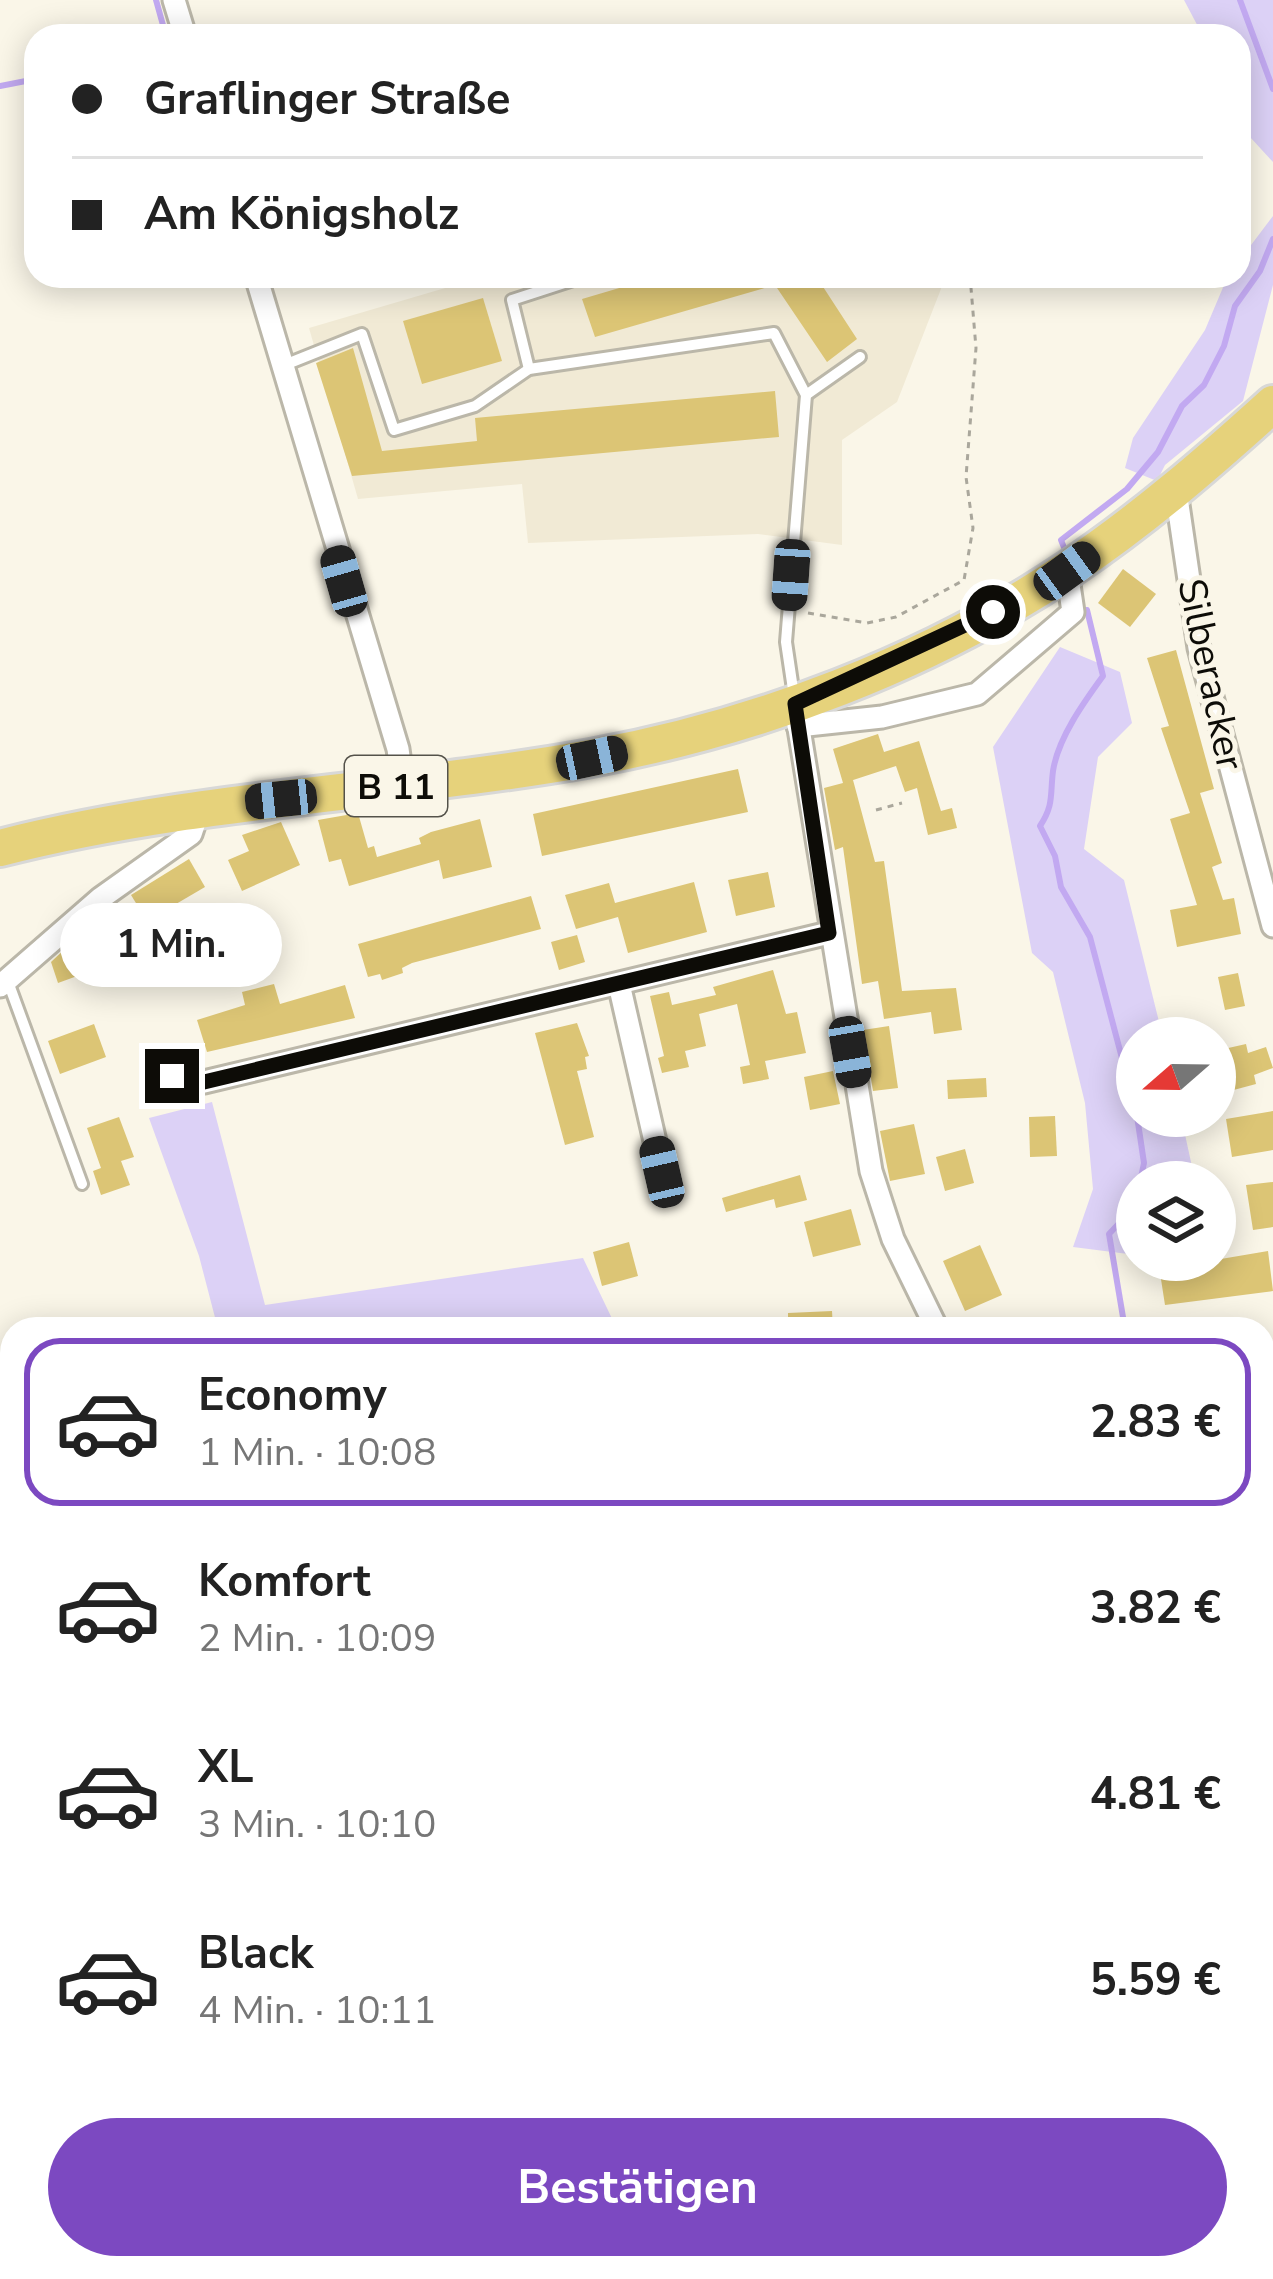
<!DOCTYPE html>
<html lang="de">
<meta charset="utf-8">
<style>
:root{--surface:#fff;--page:#f6f6f6;--text:#222;--muted:#767676;--line:#e0e0e0;--accent:#7c49c1}
body{margin:0;font-family:"Nunito Sans",sans-serif;background:var(--page);color:var(--text);height:100vh;display:flex;flex-direction:column;font-size:45px;white-space:nowrap}
*{box-sizing:border-box;margin:0}
p{font-size:39px;color:var(--muted)}
.icon{flex:none;width:66px;height:66px;fill:none;stroke:currentColor;stroke-width:2;stroke-linecap:round;stroke-linejoin:round}
.map{position:relative;flex:1;overflow:hidden}
.panel{position:absolute;left:0px;top:1317px;width:1275px;height:963px;display:flex;flex-direction:column;background:var(--surface);border-radius:36px 36px 0 0;box-shadow:0 6px 30px #0003}
.panel>*{flex:none}
.banner{position:absolute;left:24px;top:24px;width:1227px;height:264px;border-radius:36px;box-shadow:0 6px 30px #0003;display:grid;align-content:center;height:264px;padding:0 48px;background:var(--surface)}
.needle{width:78px;rotate:250deg}
.fabs{position:absolute;left:1116px;top:1017px;display:grid;gap:24px}
.fabs a{display:grid;place-items:center;width:120px;height:120px;border-radius:50%;background:var(--surface);box-shadow:0 6px 30px #0003;font-size:60px}
.end{position:absolute;width:54px;height:54px;margin:-27px;border:15px solid #0d0c07;background:#fff;box-shadow:0 0 0 6px #fff}
.from{border-radius:50%}
.bubble{position:absolute;height:84px;border-radius:42px;background:var(--surface);box-shadow:0 6px 30px #0003;font-size:39px;font-weight:700;line-height:84px;text-align:center}
.car{position:absolute;width:36px;height:72px;margin:-36px -18px;border-radius:15px;box-shadow:0 0 9px 3px #0007;background:linear-gradient(#222 24%,#8ab4d8 0 40%,#222 0 76%,#8ab4d8 0 86%,#222 0)}
.banner b{display:flex;align-items:center;gap:42px;height:114px;font-size:45px}
.banner b+b{border-top:3px solid var(--line)}
.banner i{width:30px;height:30px;background:var(--text)}
ul{padding:21px 0 0;list-style:none}
li{display:flex;align-items:center;gap:36px;height:168px;margin:0 24px 18px;padding:0 24px;border:6px solid transparent;border-radius:36px}
li div{flex:1}
li b{display:block;font-size:45px}
li em{font-style:normal;font-weight:700}
li.current{border-color:var(--accent)}
li>.icon{width:108px;height:108px;stroke-width:1.5}
.cta{display:flex;gap:24px;margin-top:auto;padding:24px 48px}
.cta a{flex:1;height:138px;border-radius:72px;background:var(--accent);color:#fff;font-size:48px;font-weight:700;line-height:138px;text-align:center}
.map>svg:first-child{display:block}
.built{fill:#f1ead5}
.green{fill:#dcd1f6}
.lines{fill:none;stroke-linecap:round;stroke-linejoin:round}
.stream{stroke:#c2a9f1;stroke-width:6}
.building{fill:#dcc575}
.service-casing{stroke:#bbb7a9;stroke-width:16}
.minor-casing{stroke:#bbb7a9;stroke-width:27}
.primary-casing{stroke:#d8d8d7;stroke-width:42}
.path{stroke:#aaa79c;stroke-width:3;stroke-dasharray:6 6;stroke-linecap:butt}
.service{stroke:#fff;stroke-width:10}
.minor{stroke:#fff;stroke-width:21}
.primary{stroke:#e6d27b;stroke-width:36}
.route{stroke:#0d0c07;stroke-width:15}
.labels{text-anchor:middle;stroke-width:10;stroke-linejoin:round;paint-order:stroke}
.shield{fill:#faf6e8;stroke:#54524a;stroke-width:3}
.shield-label{font-size:36px;font-weight:bold;fill:#0d0c07}
.street-label{font-size:39px;fill:#0d0c07;stroke:#faf6e8}
</style>
<div class="map">
<svg width="1273" height="2279" viewBox="0 0 1273 2279">
<rect width="100%" height="100%" fill="#faf6e8"/>
<path class="built" d="M486 276H946L897 402 842 440V545L758 534 528 543 522 484 358 499 309 328Z"/>
<g class="green">
<path d="M1184 0H1273V162L1239 125V36H1203Z"/>
<path d="M1273 216V285L1243 401 1165 465 1157 481 1125 468 1133 438 1205 330 1227 278 1239 276V261Z"/>
<path d="M1060 647 1120 672 1132 723 1098 757 1084 849 1124 880 1163 1038H1137V1116H1181L1194 1176 1137 1182 1136 1255 1073 1247 1093 1189 1085 1103 1053 972 1032 953 993 747Z"/>
<path d="M212 1102 265 1305 583 1258 617 1329H218L199 1256 149 1118Z"/>
<path d="M0 1360 12 1363V1590L0 1584Z"/>
<path d="M1263 1716 1273 1718V1813L1263 1847Z"/>
</g>
<g class="lines">
<g class="stream">
<path d="M156 0 166 36"/>
<path d="M1240 0 1273 89"/>
<path d="M0 86 36 79"/>
<path d="M1065 550 1061 540 1127 489 1158 452 1182 406 1204 385 1224 346 1235 306 1260 271 1273 239"/>
<path d="M1087 610 1103 676C1084 702 1058 738 1053 771 1050 795 1054 805 1040 826L1055 856 1061 887 1090 937 1137 1115"/>
<path d="M1137 1116 1144 1163 1140 1182"/>
<path d="M1125 1329 1109 1234 1126 1216 1137 1192"/>
<path d="M1263 2156 1273 2169"/>
<path d="M831 2279 836 2268"/>
</g>
</g>
<g class="building">
<path d="M660 276H816L857 339 827 362 775 285 595 337 582 299Z"/>
<path d="M483 298 502 361 422 384 403 321Z"/>
<path d="M353 348 382 451 477 441 475 418 775 391 779 437 352 476 316 363Z"/>
<path d="M1123 569 1156 594 1130 627 1098 603Z"/>
<path d="M1176 650 1214 789 1200 793 1222 863 1212 867 1223 900 1234 898 1241 934 1177 947 1170 910 1197 905 1170 819 1190 813 1161 728 1169 726 1147 658Z"/>
<path d="M878 734 884 752 919 741 941 811 952 808 957 828 928 835 917 788 905 792 896 766 844 783 853 780 875 862 884 861 902 991 956 988 962 1030 934 1034 931 1012 884 1019 878 981 862 984 843 847 835 850 824 788 843 783 833 749Z"/>
<path d="M738 769 748 812 542 856 533 814Z"/>
<path d="M358 813 368 848 374 846 377 857 421 844 419 838 431 832 480 819 492 867 443 879 439 860 349 886 341 859 329 862 318 820Z"/>
<path d="M281 822 300 865 242 891 228 860 249 851 242 835Z"/>
<path d="M189 859 205 887 147 921 131 895Z"/>
<path d="M768 872 775 907 736 916 728 880Z"/>
<path d="M694 882 707 932 628 953 618 917 576 929 565 895 609 883 615 903Z"/>
<path d="M531 896 541 929 412 963 402 968 403 973 382 980 380 974 368 977 358 944Z"/>
<path d="M577 935 585 962 559 970 551 942Z"/>
<path d="M69 945 80 975 58 983 51 962Z"/>
<path d="M773 970 786 1014 797 1012 806 1053 765 1061 769 1079 743 1084 740 1067 750 1065 737 1004 699 1014 706 1046 685 1051 689 1067 662 1073 658 1058 664 1056 650 996 669 992 672 1005 716 995 713 987Z"/>
<path d="M1238 973 1245 1006 1225 1010 1218 977Z"/>
<path d="M274 984 280 1004 345 985 355 1018 207 1052 197 1020 245 1005 242 992Z"/>
<path d="M577 1023 589 1056 585 1057 587 1069 577 1071 594 1137 565 1145 535 1033Z"/>
<path d="M94 1024 106 1057 60 1074 48 1041Z"/>
<path d="M889 1026 898 1088 873 1091 863 1030Z"/>
<path d="M1246 1044 1248 1053 1266 1047 1273 1068 1254 1075 1256 1084 1215 1095V1051Z"/>
<path d="M833 1071 840 1104 810 1110 804 1077Z"/>
<path d="M986 1078 987 1097 948 1099 947 1080Z"/>
<path d="M1273 1111V1150L1232 1157 1226 1119Z"/>
<path d="M1055 1116 1057 1156 1030 1157 1029 1117Z"/>
<path d="M119 1117 134 1157 121 1161 130 1185 101 1195 93 1171 101 1168 87 1128Z"/>
<path d="M914 1124 925 1174 890 1181 880 1131Z"/>
<path d="M965 1149 974 1183 945 1191 936 1157Z"/>
<path d="M800 1175 807 1200 776 1208 774 1199 726 1212 722 1198Z"/>
<path d="M1273 1182V1227L1253 1230 1246 1185Z"/>
<path d="M851 1209 861 1245 813 1257 804 1222Z"/>
<path d="M629 1242 638 1276 602 1286 593 1252Z"/>
<path d="M980 1245 1002 1295 965 1311 943 1261Z"/>
<path d="M1268 1251 1273 1291 1165 1305 1158 1260H1215Z"/>
<path d="M832 1311 833 1329H788V1313Z"/>
</g>
<g class="lines">
<g class="service-casing">
<g id="service">
<path d="M282 366 362 334 394 430 475 406 529 369 774 333 806 395 786 642 794 696"/>
<path d="M529 369 512 300 586 276"/>
<path d="M806 395 860 357"/>
<path d="M7 979 82 1184"/>
</g>
</g>
<g class="minor-casing">
<g id="minor">
<path d="M174 0 185 36"/>
<path d="M256 276 398 749 403 785"/>
<path d="M1176 491 1199 648 1273 926"/>
<path d="M795 704 871 1171 893 1239 937 1329"/>
<path d="M798 726 882 717 977 694 1073 612 1067 571"/>
<path d="M619 984 662 1172"/>
<path d="M0 986 101 898 191 834 200 807"/>
<path d="M172 1076 204 1082 829 933"/>
<path d="M1263 2201 1273 2192"/>
<path d="M1263 2243 1270 2279"/>
<path d="M1057 2279 1059 2268"/>
</g>
</g>
<g class="primary-casing">
<path id="primary" d="M0 848C194 798 395 793 591 758 756 728 929 663 1069 569 1142 520 1208 463 1273 404"/>
</g>
<g class="path">
<path d="M808 613 867 623 896 617 964 580 973 528 966 477 976 348 970 276"/>
<path d="M876 810 902 803"/>
<path d="M0 1588 12 1596"/>
<path d="M1263 1712 1273 1714"/>
<path d="M0 2103 12 2100"/>
<path d="M1263 2120 1273 2125"/>
</g>
<use href="#service" class="service"/>
<use href="#minor" class="minor"/>
<use href="#primary" class="primary"/>
</g>
<g class="lines">
<path class="route" d="M172 1076 204 1082 829 933 795 704 993 612"/>
</g>
<g class="labels">
<rect class="shield" x="345" y="756" width="102" height="60" rx="9"/>
<g class="shield-label">
<text x="396" y="799">B 11</text>
</g>
<g class="street-label">
<text transform="translate(1212 674) rotate(78)" y="14">Silberacker</text>
</g>
</g>
</svg>
<div class="fabs">
<a><svg class="needle" viewBox="-14 -14 28 28"><path d="M0-13l5 13h-10z" fill="#e53935"/><path d="M0 13l5-13h-10z" fill="#767676"/></svg></a>
<a><svg class="icon" aria-label="layers" viewBox="0 0 24 24"><path d="M12 4l9 5-9 5-9-5zM3 14l9 5 9-5"/></svg></a>
</div>
<i class="end from" style="left:993px;top:612px"></i>
<i class="end" style="left:172px;top:1076px"></i>
<div class="bubble" style="left:60px;top:903px;width:222px">1 Min.</div>
<i class="car" style="left:1067px;top:571px;rotate:54deg"></i>
<i class="car" style="left:791px;top:575px;rotate:184deg"></i>
<i class="car" style="left:344px;top:581px;rotate:344deg"></i>
<i class="car" style="left:592px;top:758px;rotate:78deg"></i>
<i class="car" style="left:281px;top:799px;rotate:264deg"></i>
<i class="car" style="left:850px;top:1052px;rotate:170deg"></i>
<i class="car" style="left:662px;top:1172px;rotate:347deg"></i>
<div class="banner">
<b><i class="from"></i>Graflinger Straße</b>
<b><i></i>Am Königsholz</b>
</div>
<section class="panel">
<ul>
<li class="current"><svg class="icon" aria-label="car" viewBox="0 0 24 24"><path d="M5 17H2v-5l4-1 3-4h7l3 4 3 1v5h-3M9 17h6M6 11h13"/><circle cx="7" cy="17" r="2"/><circle cx="17" cy="17" r="2"/></svg><div><b>Economy</b><p>1 Min. · 10:08</p></div><em>2.83 €</em></li>
<li><svg class="icon" aria-label="car" viewBox="0 0 24 24"><path d="M5 17H2v-5l4-1 3-4h7l3 4 3 1v5h-3M9 17h6M6 11h13"/><circle cx="7" cy="17" r="2"/><circle cx="17" cy="17" r="2"/></svg><div><b>Komfort</b><p>2 Min. · 10:09</p></div><em>3.82 €</em></li>
<li><svg class="icon" aria-label="car" viewBox="0 0 24 24"><path d="M5 17H2v-5l4-1 3-4h7l3 4 3 1v5h-3M9 17h6M6 11h13"/><circle cx="7" cy="17" r="2"/><circle cx="17" cy="17" r="2"/></svg><div><b>XL</b><p>3 Min. · 10:10</p></div><em>4.81 €</em></li>
<li><svg class="icon" aria-label="car" viewBox="0 0 24 24"><path d="M5 17H2v-5l4-1 3-4h7l3 4 3 1v5h-3M9 17h6M6 11h13"/><circle cx="7" cy="17" r="2"/><circle cx="17" cy="17" r="2"/></svg><div><b>Black</b><p>4 Min. · 10:11</p></div><em>5.59 €</em></li>
</ul>
<div class="cta"><a>Bestätigen</a></div>
</section>
</div>
